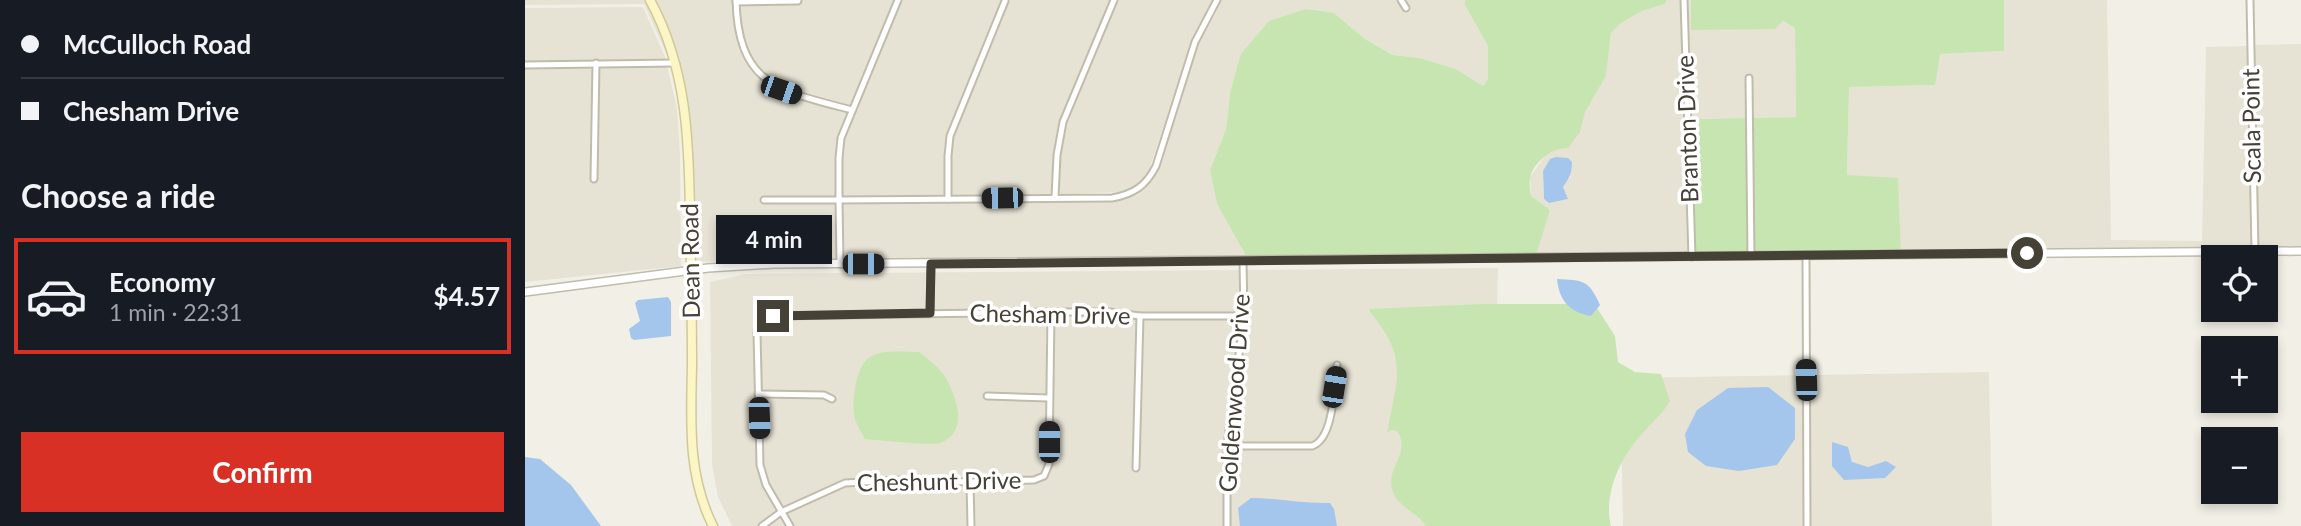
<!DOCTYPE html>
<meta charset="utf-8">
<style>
:root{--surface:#171b24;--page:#20242c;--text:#f1f3f6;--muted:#9ea1a6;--line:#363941;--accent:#d93025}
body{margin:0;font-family:Lato,sans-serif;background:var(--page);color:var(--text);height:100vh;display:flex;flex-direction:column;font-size:26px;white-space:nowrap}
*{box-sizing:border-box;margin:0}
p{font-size:23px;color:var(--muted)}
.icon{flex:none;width:38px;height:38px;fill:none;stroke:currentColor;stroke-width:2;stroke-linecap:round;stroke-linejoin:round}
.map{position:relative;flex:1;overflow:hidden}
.details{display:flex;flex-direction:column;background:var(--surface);width:525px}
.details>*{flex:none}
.guide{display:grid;align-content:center;height:154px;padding:0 21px;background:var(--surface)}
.fabs{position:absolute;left:1676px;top:245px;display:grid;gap:14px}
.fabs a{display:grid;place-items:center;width:77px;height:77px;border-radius:0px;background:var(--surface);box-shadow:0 4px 10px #0003;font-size:35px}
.end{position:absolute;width:32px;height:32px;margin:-16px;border:9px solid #454136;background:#fff;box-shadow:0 0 0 4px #fff}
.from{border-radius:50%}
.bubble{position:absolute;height:49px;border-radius:0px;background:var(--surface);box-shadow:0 4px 10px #0003;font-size:23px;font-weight:700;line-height:49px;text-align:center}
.car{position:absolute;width:21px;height:42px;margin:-21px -10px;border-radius:9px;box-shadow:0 0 5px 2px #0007;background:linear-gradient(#222 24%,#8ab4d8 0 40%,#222 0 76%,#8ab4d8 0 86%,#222 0)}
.guide b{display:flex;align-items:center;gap:24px;height:66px;font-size:26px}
.guide b+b{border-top:2px solid var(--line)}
.guide i{width:18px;height:18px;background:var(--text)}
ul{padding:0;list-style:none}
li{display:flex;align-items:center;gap:21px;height:116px;margin:0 14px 10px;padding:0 7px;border:4px solid var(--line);border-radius:0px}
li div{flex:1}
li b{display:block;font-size:26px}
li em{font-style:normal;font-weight:700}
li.selected{border-color:var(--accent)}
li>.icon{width:63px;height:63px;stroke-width:1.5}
h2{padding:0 21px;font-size:32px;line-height:84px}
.cta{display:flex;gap:14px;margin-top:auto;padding:14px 21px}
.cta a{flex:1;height:80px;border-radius:0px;background:var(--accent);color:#fff;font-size:28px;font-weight:700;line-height:80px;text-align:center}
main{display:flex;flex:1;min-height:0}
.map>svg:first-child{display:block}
.residential{fill:#e6e3d5;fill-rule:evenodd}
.green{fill:#c7e5b1}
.water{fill:#a5c6ec}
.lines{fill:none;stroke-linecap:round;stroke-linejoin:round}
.minor-casing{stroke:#c0bcac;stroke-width:9}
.tertiary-casing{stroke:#c0bcac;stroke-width:10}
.secondary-casing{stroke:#d0c898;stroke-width:11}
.minor{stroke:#fff;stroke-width:5}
.tertiary{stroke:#fff;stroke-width:7}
.secondary{stroke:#fcf6c7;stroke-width:8}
.route{stroke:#454136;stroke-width:9}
.labels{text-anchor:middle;stroke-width:7;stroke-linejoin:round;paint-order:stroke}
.street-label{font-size:24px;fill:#454136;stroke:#fff}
</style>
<main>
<section class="details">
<div class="guide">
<b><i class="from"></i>McCulloch Road</b>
<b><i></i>Chesham Drive</b>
</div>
<h2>Choose a ride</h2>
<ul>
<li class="selected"><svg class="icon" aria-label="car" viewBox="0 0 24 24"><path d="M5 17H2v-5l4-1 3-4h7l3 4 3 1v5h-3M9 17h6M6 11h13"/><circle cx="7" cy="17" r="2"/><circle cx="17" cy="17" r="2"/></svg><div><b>Economy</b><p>1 min · 22:31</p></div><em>$4.57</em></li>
</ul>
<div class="cta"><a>Confirm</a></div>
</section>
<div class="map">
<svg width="1776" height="526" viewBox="0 0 1776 526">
<rect width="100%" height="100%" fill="#f2f0e6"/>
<g class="residential">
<path d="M0 0H121L146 59H144L119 4 0 5Z"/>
<path d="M129 0H208L212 41 218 56 237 82 255 93 322 113 313 136 310 158V196L235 197 236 204H310L311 260 170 262 168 166 162 95 155 59Z"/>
<path d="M276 0H369L325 105 258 86 241 76 224 52 218 39 215 6 276 5Z"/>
<path d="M377 0H477L422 135 419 157 420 196H317V159L320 139Z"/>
<path d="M484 0H585L535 121 528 154 527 194 427 195 426 157 428 137Z"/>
<path d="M593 0H688L667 41 622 176 610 188 599 192 534 194 535 155 542 123Z"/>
<path d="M695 0H872L880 13 886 8 880 0H940L941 5 963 46V79L958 86 931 69 895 58 869 55 840 39 809 13 705 93 701 129 685 170 692 204 721 256 318 260 317 204 587 202 613 195 627 181 634 167 673 44 691 13Z"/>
<path d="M1142 0H1156L1164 253 1011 255 1024 210 1006 196 1005 177 1020 156 1055 132 1059 113 1081 76 1086 33 1096 23 1117 11 1140 4ZM1046 176 1038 187 1042 199 1024 203 1019 199 1018 179Z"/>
<path d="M1163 0H1166L1167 30 1257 21 1270 28 1271 117 1228 118 1227 75H1221V118L1168 119 1169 221Z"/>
<path d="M1479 0H1582L1586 240 1677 241 1681 47 1722 46 1726 247 1376 251 1373 179 1322 176 1324 87 1409 85 1415 54 1478 51Z"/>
<path d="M118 7 140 57 152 108 155 154 156 266 0 282V8Z"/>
<path d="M1776 44V248L1733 247 1729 45Z"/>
<path d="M973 268 967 526H207L193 497 187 464 185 282 220 274Z"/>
<path d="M1464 372 1467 526H1098L1095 378Z"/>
</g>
<g class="green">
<path d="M940 0H1142L1140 4 1117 11 1096 23 1086 33 1081 76 1060 112 1055 132 1043 148C1028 147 1008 162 1005 178 1004 184 1005 190 1006 196L1025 210 1011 255 721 256 692 204 685 170 701 129 705 93 716 54 744 21 781 9 809 13 840 39 868 55 895 58 931 69 958 86 963 79V46L940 5Z"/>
<path d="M1166 0H1479V51L1415 54 1410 85 1324 87 1322 175 1373 178 1376 251 1230 252 1228 118 1271 117 1270 28 1258 21 1250 29 1166 30Z"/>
<path d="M1221 118 1223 253H1170L1168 119Z"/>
<path d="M958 304H1050L1072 308 1090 336 1093 362 1110 372 1136 374 1145 401C1137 415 1126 423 1116 435 1095 458 1078 495 1086 526H901C892 512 871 506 867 489 861 468 887 451 872 431L866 430 862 433C872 379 884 358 845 312V309Z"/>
<path d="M394 352C403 359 415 368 421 378 432 398 444 433 415 443 405 446 354 440 340 439 337 433 332 426 330 419 326 404 330 366 345 357 357 349 380 352 394 352Z"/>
</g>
<g class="water">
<path d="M1031 157 1043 158 1047 162C1047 173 1044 179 1038 187L1043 199 1024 203 1019 199 1018 171 1025 159Z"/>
<path d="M1032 279C1058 280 1064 280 1075 305L1066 316C1044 312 1034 300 1032 279Z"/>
<path d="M143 297 146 302V336L109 340 106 338 104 329 115 321 110 303 113 300Z"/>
<path d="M1243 387 1270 408V439L1252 465 1214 471 1181 466 1163 452 1160 434 1172 410 1203 388Z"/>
<path d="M1307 442 1323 447 1327 462 1343 467 1361 461 1371 467 1360 478 1319 480 1307 466Z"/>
<path d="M0 457 15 459 46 485 76 526H0Z"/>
<path d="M726 498C753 498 778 504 805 503L809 509 812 526H715L713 508Z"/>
</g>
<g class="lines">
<g class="minor-casing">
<g id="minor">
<path d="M211 0C213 86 255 91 327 110"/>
<path d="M373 0 316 138 314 158V200L587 198C609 194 621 186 631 166L670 42 692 0"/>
<path d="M876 0 881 8"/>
<path d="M1159 0 1167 257"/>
<path d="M1725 1 1730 251"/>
<path d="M211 2 273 1"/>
<path d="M0 65 151 63"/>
<path d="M1224 78 1226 256"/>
<path d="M69 179 71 63"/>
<path d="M530 197 532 155 538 122 589 0"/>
<path d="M423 199V156L425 136 480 1"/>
<path d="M239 200H314L315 264"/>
<path d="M1281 255 1282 526"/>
<path d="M405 313 406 264"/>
<path d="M233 394 299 395 307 399"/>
<path d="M462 396 523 398"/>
<path d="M702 446H787C809 439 809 387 812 365"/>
<path d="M611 468 615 316"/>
<path d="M445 482 446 526"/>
<path d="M237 526 256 512 320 483 375 480 445 482 509 480 519 476 524 464 526 312"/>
<path d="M265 526 241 485 235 465 232 332C233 321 237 318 248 316L526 312H585L615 316H719"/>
<path d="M702 526V446L719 316 718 260"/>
</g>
</g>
<g class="tertiary-casing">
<path id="tertiary" d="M0 292 183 268 249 264 1776 251"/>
</g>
<g class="secondary-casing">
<path id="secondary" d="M125 0C162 68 164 140 165 216 166 266 167 315 167 365 166 420 162 475 188 526"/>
</g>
<use href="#minor" class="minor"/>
<use href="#tertiary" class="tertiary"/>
<use href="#secondary" class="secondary"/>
</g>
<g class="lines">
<path class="route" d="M248 316 405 313 406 264 1502 253"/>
</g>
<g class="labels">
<g class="street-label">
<text transform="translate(1727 126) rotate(-91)" y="8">Scala Point</text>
<text transform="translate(1163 129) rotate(-92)" y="8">Branton Drive</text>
<text transform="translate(166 261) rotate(-91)" y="8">Dean Road</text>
<text transform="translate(525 315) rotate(1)" y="8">Chesham Drive</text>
<text transform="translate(710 393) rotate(-86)" y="8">Goldenwood Drive</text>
<text transform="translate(414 482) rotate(-1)" y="8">Cheshunt Drive</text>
</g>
</g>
</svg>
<div class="fabs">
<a><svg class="icon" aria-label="locate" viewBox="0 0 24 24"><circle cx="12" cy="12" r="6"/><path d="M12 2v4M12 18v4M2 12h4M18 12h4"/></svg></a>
<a>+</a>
<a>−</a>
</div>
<i class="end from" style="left:1502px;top:253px"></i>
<i class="end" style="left:248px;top:316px"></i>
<div class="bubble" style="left:191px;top:215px;width:116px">4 min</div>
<i class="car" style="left:256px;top:90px;rotate:109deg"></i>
<i class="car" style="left:477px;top:198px;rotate:269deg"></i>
<i class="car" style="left:338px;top:264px;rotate:90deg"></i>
<i class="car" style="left:1281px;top:380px;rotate:358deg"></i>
<i class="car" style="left:809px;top:387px;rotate:9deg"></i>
<i class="car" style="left:234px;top:418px;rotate:178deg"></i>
<i class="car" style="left:524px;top:442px;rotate:0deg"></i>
</div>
</main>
